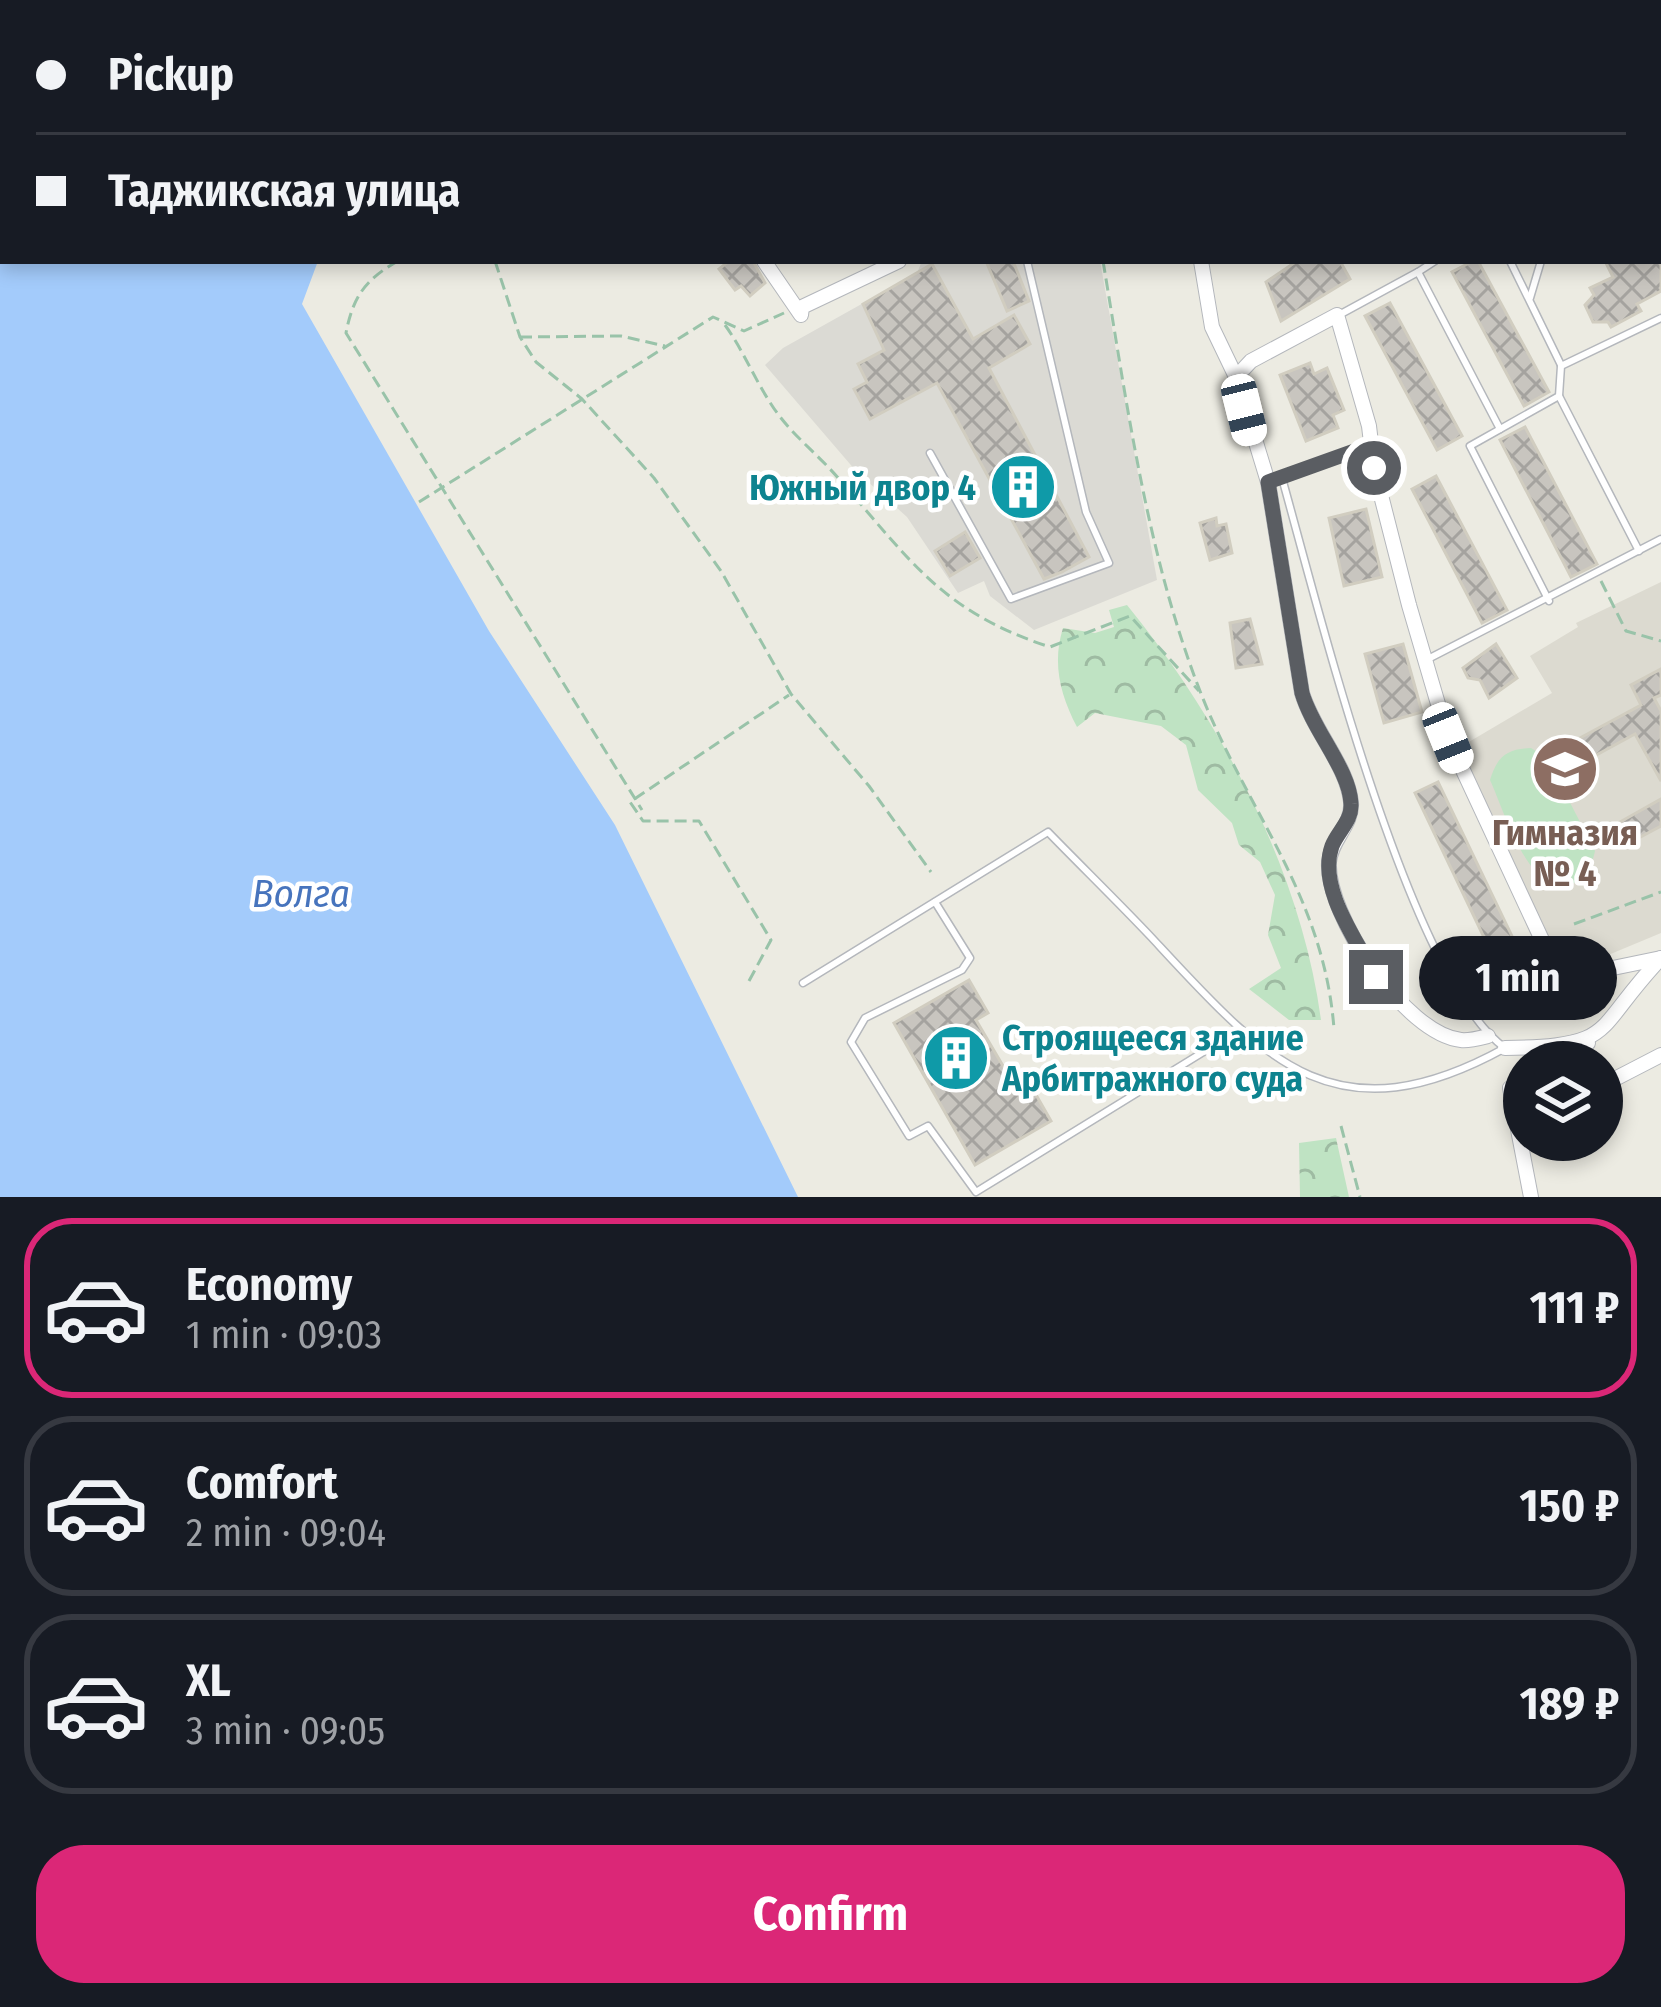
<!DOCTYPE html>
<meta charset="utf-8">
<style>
:root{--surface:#171b24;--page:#20242c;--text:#f1f3f6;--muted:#9ea1a6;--line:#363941;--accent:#db2777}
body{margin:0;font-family:"Fira Sans Condensed",sans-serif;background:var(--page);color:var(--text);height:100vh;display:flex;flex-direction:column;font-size:45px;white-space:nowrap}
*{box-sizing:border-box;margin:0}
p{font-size:39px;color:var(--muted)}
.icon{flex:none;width:66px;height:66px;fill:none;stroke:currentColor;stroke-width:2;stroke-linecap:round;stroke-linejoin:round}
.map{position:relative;height:1197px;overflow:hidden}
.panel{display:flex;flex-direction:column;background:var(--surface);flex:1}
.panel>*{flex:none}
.hud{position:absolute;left:0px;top:0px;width:1662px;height:264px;box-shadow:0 6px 18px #0003;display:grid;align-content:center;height:264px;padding:0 36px;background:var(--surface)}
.tools{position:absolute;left:1503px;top:1041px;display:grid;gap:24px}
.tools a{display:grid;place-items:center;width:120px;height:120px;border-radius:50%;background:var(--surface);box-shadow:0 6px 18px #0003;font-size:60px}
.end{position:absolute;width:54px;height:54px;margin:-27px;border:15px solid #5a5d62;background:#fff;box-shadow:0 0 0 6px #fff}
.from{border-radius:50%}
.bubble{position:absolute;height:84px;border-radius:42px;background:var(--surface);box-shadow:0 6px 18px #0003;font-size:39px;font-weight:700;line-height:84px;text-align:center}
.car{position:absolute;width:36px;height:72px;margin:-36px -18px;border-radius:15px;box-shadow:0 0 9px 3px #0007;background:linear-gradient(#fff 24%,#345 0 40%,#fff 0 76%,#345 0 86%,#fff 0)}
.hud b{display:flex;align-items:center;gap:42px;height:114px;font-size:45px}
.hud b+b{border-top:3px solid var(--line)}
.hud i{width:30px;height:30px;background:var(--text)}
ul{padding:21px 0 0;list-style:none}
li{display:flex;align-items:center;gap:36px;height:180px;margin:0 24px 18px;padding:0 12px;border:6px solid var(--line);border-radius:48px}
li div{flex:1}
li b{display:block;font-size:45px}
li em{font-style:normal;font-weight:700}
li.current{border-color:var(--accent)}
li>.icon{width:108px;height:108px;stroke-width:1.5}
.action{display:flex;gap:24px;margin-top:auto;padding:24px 36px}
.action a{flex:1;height:138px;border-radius:48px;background:var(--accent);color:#fff;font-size:48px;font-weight:700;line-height:138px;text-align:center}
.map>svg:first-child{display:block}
.industrial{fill:#dbdad4}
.education{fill:#dcdad0}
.green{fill:#bfe3c3}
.forest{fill:url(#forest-crowns)}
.water{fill:#a3cbfb}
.building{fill:url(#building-cross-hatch);stroke:#d1cdc0;stroke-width:3}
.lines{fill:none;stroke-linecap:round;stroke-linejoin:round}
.service-casing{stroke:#b4b7bc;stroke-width:9}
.minor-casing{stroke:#b4b7bc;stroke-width:16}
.path{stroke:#99c3a9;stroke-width:3;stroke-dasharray:12 6;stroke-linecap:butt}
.service{stroke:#fff;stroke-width:6}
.minor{stroke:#fff;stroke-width:14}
.rail-casing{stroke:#b3b4b4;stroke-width:9}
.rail{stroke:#fff;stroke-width:4.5;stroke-dasharray:14;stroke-linecap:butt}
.route{stroke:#5a5d62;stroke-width:15}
.labels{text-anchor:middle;stroke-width:9;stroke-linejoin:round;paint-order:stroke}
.culture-label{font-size:36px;font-weight:bold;fill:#0d838f;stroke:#fff;text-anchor:end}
.education-label{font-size:36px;font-weight:bold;fill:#785e54;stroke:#fff}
.water-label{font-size:39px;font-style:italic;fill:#4774bd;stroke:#fff}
</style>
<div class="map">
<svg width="1661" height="1197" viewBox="0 0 1661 1197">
<defs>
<pattern id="forest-crowns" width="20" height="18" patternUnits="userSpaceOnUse" patternTransform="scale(3)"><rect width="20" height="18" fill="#bfe3c3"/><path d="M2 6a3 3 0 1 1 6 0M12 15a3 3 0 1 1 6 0" fill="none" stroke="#9ebba2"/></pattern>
<pattern id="building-cross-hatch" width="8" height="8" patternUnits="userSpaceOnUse" patternTransform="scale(3)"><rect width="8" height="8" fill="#c8c5bf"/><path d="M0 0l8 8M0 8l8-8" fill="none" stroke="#a5a39f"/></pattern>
</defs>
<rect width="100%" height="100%" fill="#ecebe2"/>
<path class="industrial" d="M922 261H1100L1157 580 1034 630 990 596 984 581 958 593 907 517 856 471 765 365 783 348 917 273Z"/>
<path class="education" d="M1661 582V933L1577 968 1559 963 1476 791 1462 746 1552 693 1530 656 1578 627 1576 623Z"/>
<path class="green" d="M1531 748 1547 758 1595 851C1591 868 1586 881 1568 885 1528 894 1504 810 1490 780 1497 757 1506 749 1531 748Z"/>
<g class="forest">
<path d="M1127 605C1221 721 1301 870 1321 1020H1289L1249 989 1281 968 1268 935 1275 895 1260 862 1239 845 1232 823 1198 790 1186 745 1161 726 1095 713 1077 727C1060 694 1052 663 1063 628L1095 633 1114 627 1109 610Z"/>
<path d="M1336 1138 1349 1197H1300L1299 1143Z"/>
</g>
<path class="water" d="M0 0 82 3H3V261H318L302 304 489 631 615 825 798 1197H0Z"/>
<g class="building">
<path d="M729 261H753L765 283 750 296 741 286 735 290 719 269Z"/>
<path d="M986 261H1013L1029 301 1007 311Z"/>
<path d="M1297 261H1340L1350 279 1281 321 1266 282Z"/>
<path d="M1473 261H1478L1549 392 1524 406 1452 272Z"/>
<path d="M1605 261H1661V291L1637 304 1641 311 1611 327 1608 322H1593L1585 305 1594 295 1590 288 1613 277Z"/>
<path d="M932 264 973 339 1014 315 1030 344 989 368 1089 557 1062 572 1044 579 937 383 870 419 854 389 867 382 858 364 884 350 863 304Z"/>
<path d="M1390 303 1462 436 1437 450 1365 316Z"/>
<path d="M1310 363 1314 374 1327 368 1344 410 1333 415 1338 428 1306 441 1280 375Z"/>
<path d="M1525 427 1597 564 1571 577 1500 440Z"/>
<path d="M1436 476 1507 610 1482 623 1412 489Z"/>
<path d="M1366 509 1382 577 1344 586 1329 518Z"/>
<path d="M1216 518 1217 526 1226 524 1232 553 1210 560 1200 523Z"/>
<path d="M965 532 980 558 950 576 935 551Z"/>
<path d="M1250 619 1262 664 1236 668 1230 623Z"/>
<path d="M1403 644 1422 712 1384 723 1365 654Z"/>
<path d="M1496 644 1517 678 1489 698 1480 680 1468 678 1463 668Z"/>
<path d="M1661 669V695L1654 698 1661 711V781L1635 734 1589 759 1578 739 1641 705 1631 685Z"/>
<path d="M1438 782 1545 1005 1522 1017 1415 793Z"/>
<path d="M1661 799V826L1631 842 1620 822Z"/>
<path d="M969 980 988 1013 976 1020 1023 1100 1035 1093 1051 1121 975 1165 894 1023Z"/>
</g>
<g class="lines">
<g class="service-casing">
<g id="service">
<path d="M1386 0 1388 3"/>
<path d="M1568 3 1574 0"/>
<path d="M1659 132 1661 131"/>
<path d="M1659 157 1661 161"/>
<path d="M1659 223H1661"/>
<path d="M1510 261 1561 365"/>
<path d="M1418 272 1435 261"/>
<path d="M1530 298 1541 261"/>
<path d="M1339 315 1418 272 1500 429"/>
<path d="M1559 396 1639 551"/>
<path d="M930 453 1011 599 1109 563 1086 512 1027 261"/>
<path d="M1268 482 1367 446"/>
<path d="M1549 601 1470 446 1559 396 1561 366 1661 318"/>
<path d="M1428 659 1661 539"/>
<path d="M935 902 970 958 962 970 865 1018 851 1042 909 1136 928 1126 976 1192 1239 1030"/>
<path d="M803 983 1048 832C1082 867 1118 902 1152 938 1264 1059 1334 1142 1505 1048 1408 978 1317 602 1282 478"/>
</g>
</g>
<g class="minor-casing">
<g id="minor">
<path d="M973 0V3"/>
<path d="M1045 0 1046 3"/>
<path d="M1253 0 1254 3"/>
<path d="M764 261 801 315 802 307 899 261"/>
<path d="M1201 261 1212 327 1236 377 1268 482 1302 693C1314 732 1347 765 1351 802 1353 825 1331 839 1329 862 1326 915 1405 1034 1461 1040 1469 1041 1480 1038 1488 1036"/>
<path d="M1236 377 1251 361 1337 315 1369 426 1374 468 1409 605 1448 738 1556 970 1574 976 1661 958"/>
<path d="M1505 1048C1619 1046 1591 1032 1661 958"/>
<path d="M1565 1062 1588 1043"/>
<path d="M1524 1082 1510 1088 1531 1197"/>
<path d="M1605 1084 1661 1055"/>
</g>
</g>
<g class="path">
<path d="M339 0 340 3"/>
<path d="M694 0 695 3"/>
<path d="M398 261C366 279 353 296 346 333L642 810"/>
<path d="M495 261 520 337 536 362 582 399 654 478 721 571 791 694 869 786 931 872"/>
<path d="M1103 261C1127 404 1147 555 1200 691 1246 810 1324 895 1334 1029"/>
<path d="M725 325C743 350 754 378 771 404 790 434 817 453 839 479 910 560 942 612 1050 647L1130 616 1199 691"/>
<path d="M520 337 621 336 665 346"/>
<path d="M419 502 713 317 744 331 784 313"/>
<path d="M1601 581 1626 631 1661 641"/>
<path d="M1574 924 1661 892"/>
<path d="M749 981 771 940 699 821H643L630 802 789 695"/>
<path d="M1341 1126 1360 1197"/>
</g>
<use href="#service" class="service"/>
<use href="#minor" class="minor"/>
<g class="rail-casing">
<path id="rail" d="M1078 0V3"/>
</g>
<use href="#rail" class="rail"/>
</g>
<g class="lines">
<path class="route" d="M1374 468 1371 445 1268 482 1302 693C1313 731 1350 770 1351 804 1352 821 1338 831 1332 846 1317 888 1357 941 1376 977"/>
</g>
<defs>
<g id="building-disc" transform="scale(3.45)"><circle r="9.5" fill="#0f9aa8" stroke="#fff"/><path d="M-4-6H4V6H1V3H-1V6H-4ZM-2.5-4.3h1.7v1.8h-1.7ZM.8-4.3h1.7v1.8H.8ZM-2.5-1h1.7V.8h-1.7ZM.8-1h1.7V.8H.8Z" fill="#fff"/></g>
<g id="school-disc" transform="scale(3.45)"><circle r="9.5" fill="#8d6e63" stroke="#fff"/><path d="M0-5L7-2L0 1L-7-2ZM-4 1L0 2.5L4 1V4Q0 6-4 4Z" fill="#fff"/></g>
</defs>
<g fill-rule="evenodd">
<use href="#building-disc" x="1023" y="487"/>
<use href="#school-disc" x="1565" y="769"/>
<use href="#building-disc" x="956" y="1058"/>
</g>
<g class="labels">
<g class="culture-label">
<text x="976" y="500">Южный двор 4</text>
<text x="1002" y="1050" text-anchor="start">Строящееся здание<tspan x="1002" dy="41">Арбитражного суда</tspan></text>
</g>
<g class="education-label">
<text x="1565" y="845">Гимназия<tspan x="1565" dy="41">№ 4</tspan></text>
</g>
<g class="water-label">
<text x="301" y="907">Волга</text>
</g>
</g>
</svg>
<div class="tools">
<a><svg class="icon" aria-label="layers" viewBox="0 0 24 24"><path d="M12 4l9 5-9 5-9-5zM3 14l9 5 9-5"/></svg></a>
</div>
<i class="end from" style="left:1374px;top:468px"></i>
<i class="end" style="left:1376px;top:977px"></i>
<div class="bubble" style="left:1419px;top:936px;width:198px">1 min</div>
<i class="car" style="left:1244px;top:410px;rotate:166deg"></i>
<i class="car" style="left:1448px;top:738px;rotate:158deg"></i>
<div class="hud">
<b><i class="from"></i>Pickup</b>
<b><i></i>Таджикская улица</b>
</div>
</div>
<section class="panel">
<ul>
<li class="current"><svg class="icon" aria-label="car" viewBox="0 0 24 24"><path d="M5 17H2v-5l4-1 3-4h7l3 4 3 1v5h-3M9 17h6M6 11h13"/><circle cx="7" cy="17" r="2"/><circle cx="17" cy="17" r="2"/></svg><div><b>Economy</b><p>1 min · 09:03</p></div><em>111 ₽</em></li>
<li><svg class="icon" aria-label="car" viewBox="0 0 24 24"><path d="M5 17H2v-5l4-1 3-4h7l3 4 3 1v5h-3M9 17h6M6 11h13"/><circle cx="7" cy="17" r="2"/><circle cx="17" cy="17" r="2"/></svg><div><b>Comfort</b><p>2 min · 09:04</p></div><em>150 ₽</em></li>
<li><svg class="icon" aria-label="car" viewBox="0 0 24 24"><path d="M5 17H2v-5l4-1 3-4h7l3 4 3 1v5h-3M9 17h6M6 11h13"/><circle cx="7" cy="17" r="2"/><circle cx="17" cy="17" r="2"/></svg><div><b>XL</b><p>3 min · 09:05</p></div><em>189 ₽</em></li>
</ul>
<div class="action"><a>Confirm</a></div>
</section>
